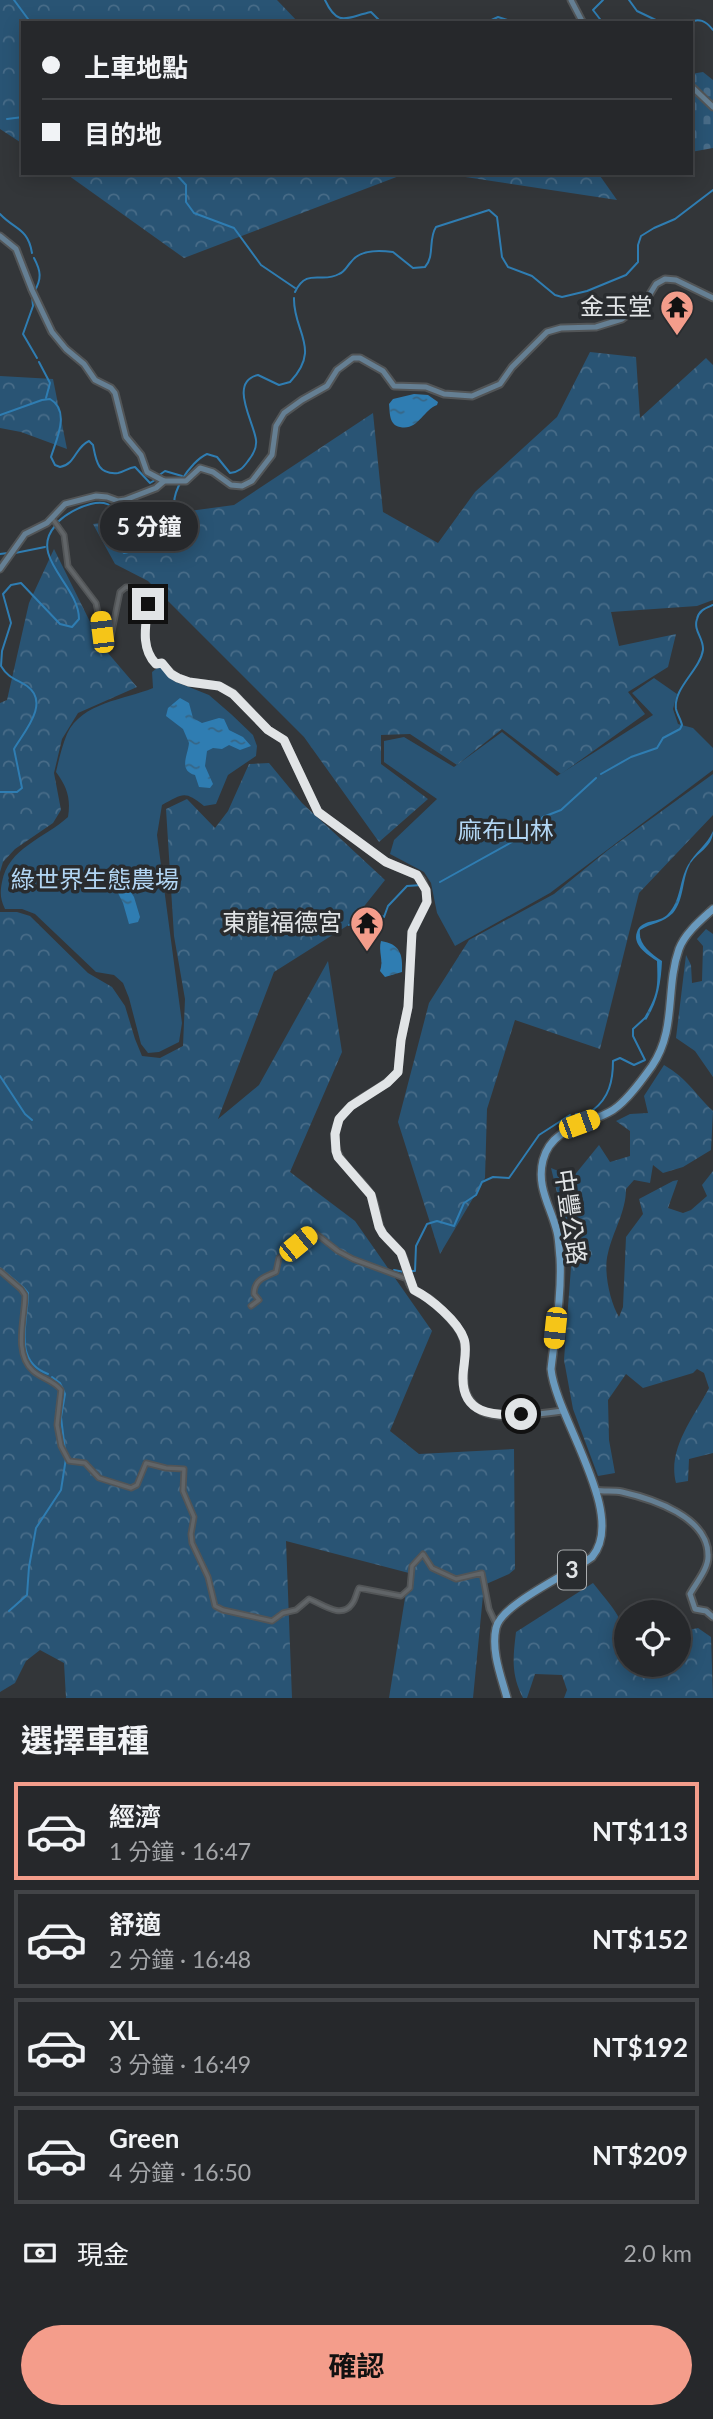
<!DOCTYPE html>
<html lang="zh-TW">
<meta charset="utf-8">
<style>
:root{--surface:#26282b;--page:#2e3033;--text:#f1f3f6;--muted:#a4a6a9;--line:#424447;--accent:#f49d8b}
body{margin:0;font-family:Lato,"Noto Sans TC",sans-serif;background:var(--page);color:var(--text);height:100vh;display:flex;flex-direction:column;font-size:26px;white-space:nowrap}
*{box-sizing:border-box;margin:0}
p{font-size:23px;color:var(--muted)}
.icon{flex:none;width:38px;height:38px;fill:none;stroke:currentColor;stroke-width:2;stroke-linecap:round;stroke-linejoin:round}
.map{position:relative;height:1698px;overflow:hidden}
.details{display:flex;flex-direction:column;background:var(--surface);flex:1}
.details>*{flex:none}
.hud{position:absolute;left:21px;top:21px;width:672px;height:154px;border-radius:0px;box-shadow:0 4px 18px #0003,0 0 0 2px var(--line);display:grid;align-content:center;height:154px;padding:0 21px;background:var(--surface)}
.tools{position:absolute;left:614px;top:1600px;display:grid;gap:14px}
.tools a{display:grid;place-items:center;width:77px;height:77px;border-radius:50%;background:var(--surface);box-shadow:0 4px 18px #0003,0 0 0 2px var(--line);font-size:35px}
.end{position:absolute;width:32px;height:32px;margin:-16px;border:9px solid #e1e4e6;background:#111;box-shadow:0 0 0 4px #111}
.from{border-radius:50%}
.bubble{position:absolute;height:49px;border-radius:24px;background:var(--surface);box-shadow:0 4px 18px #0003,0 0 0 2px var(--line);font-size:23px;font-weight:700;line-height:49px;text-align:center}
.car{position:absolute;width:21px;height:42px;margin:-21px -10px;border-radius:9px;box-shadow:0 0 5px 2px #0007;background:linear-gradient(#f5c518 24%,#345 0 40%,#f5c518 0 76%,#345 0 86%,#f5c518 0)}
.hud b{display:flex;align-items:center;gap:24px;height:66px;font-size:26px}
.hud b+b{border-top:2px solid var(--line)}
.hud i{width:18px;height:18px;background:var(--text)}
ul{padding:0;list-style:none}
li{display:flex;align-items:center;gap:21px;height:98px;margin:0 14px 10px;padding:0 7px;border:4px solid var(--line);border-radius:0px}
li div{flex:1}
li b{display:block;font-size:26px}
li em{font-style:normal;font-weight:700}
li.selected{border-color:var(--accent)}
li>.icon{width:63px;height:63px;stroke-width:1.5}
h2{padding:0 21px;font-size:32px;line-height:84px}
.pay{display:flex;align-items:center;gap:18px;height:77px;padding:0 21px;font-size:26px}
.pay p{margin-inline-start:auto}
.button{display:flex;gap:14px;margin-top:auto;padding:14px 21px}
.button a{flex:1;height:80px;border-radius:42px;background:var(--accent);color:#111;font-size:28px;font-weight:700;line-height:80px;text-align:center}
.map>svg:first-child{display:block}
.green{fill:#295474}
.forest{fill:url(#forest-crowns)}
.cemetery{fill:url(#cemetery-stones)}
.water{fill:url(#water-ripples)}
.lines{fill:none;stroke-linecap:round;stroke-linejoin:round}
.stream{stroke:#2f7db2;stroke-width:2}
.street-casing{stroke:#525557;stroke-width:7}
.secondary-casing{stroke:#525557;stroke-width:9}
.primary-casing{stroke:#525557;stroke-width:10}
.street{stroke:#616568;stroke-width:3.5}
.secondary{stroke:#657f93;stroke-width:5}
.primary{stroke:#6999bd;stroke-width:7}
.route{stroke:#e1e4e6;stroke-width:9}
.labels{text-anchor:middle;stroke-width:7;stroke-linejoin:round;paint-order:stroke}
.shield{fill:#292c2f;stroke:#aaadaf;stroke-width:2}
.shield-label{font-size:23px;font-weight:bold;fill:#e1e4e6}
.poi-label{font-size:24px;fill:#e1e4e6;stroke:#292c2f;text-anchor:end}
.park-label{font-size:24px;fill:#b2d6f4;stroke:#292c2f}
.street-label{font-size:24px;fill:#e1e4e6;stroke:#292c2f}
</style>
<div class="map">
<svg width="713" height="1698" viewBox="0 0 713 1698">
<defs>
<pattern id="forest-crowns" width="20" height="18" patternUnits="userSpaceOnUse" patternTransform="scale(1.75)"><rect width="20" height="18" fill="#295474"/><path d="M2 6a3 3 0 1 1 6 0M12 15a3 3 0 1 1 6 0" fill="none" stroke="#486c88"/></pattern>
<pattern id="cemetery-stones" width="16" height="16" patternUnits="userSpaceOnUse" patternTransform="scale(1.75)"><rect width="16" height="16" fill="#295474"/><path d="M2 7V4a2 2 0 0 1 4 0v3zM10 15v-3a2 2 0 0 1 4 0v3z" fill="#486c88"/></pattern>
<pattern id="water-ripples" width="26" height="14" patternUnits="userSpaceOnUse" patternTransform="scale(1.75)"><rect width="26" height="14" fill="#2f7db2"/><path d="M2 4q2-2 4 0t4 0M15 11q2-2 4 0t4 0" fill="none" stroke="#376686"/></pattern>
</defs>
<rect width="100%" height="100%" fill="#333639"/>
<g class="green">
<path d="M161 665 174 681 209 695 231 714 253 735 257 746 256 756 228 775 216 804 204 806C184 790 183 794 162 805L157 835 182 1023 179 1042 159 1052 148 1053 141 1044 129 998 123 983 114 975 96 972 35 914 22 909H5C0 899 0 892 2 882 8 848 45 838 68 817 71 798 67 787 56 772 59 759 62 746 67 734 82 702 124 700 153 688L152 672Z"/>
<path d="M654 678 677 694 673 709 678 724 693 728 713 748V770L550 893 455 946 437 913 431 883 424 872 390 854 394 840 437 799 384 762V741L404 737 454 767 502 732 557 776 653 715 632 693Z"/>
</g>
<g class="forest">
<path d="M0 0H277L299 23H23V144L0 129Z"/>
<path d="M65 173H407L184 258Z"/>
<path d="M439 173H598L617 200Z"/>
<path d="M590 352 636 357 640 418 706 358 713 365V600L697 606 611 612 619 646 676 634 668 667 628 692 645 714 561 774 502 729 457 765 410 734 381 735V764L428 799 379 842 304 737 148 581 115 564 93 524 234 505 373 413 383 512 438 543 475 492 557 417Z"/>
<path d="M0 376 53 379 67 449 21 432 0 428Z"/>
<path d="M54 549 102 646 137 687 78 713 62 739 54 773 61 810 53 823 15 849 3 862 0 872V703L7 700 29 603Z"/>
<path d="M269 763 302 803 385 880 350 924 274 972 218 1119 259 1085 328 961 342 1052 290 1172 355 1221 432 1331 390 1431 419 1454 514 1449 515 1569 509 1574 484 1585 473 1698H389L409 1573 286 1541 292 1698H66L64 1663 40 1650 26 1661 15 1683 0 1692V912H17L30 916 88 973 112 987 125 1006 135 1039 142 1056 160 1058 183 1046 185 999 174 936 166 809 187 799 215 828 228 811 249 764Z"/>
<path d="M713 774V815L639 893 600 1049 515 1020 487 1109 485 1178 440 1254 398 1122 429 1003 469 940 554 894 608 850Z"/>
<path d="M706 929 713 934V1077L695 1051 676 1038 686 955 691 965 692 983 702 981 703 946 697 939Z"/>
<path d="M664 1065C688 1079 694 1093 713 1111L711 1150 683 1167 663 1173 653 1165 650 1183 634 1180 626 1189C626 1212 613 1231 608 1253 603 1271 610 1302 619 1317L623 1307 626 1237 643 1214 639 1199 673 1181 678 1180 668 1208 683 1213 691 1210 707 1196 702 1185 713 1171V1453L689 1459 688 1481 676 1483C667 1449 694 1417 709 1388L704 1373 697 1369 693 1373 643 1388 626 1374 608 1400 609 1440 615 1473 598 1476 573 1409 564 1360 572 1254 551 1168 573 1177 599 1145 610 1162 630 1156V1131L616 1121 630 1114 648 1113 644 1096Z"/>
<path d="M593 1583C620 1617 626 1619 626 1664H679V1632L698 1628 711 1637 713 1698H564L567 1690 562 1675 535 1674 527 1698H523C511 1674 513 1658 516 1632Z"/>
</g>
<path class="cemetery" d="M703 72 713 80V148L691 152V74Z"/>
<g class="water">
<path d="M414 394 428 395 438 402 437 405C423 410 418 431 400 427 389 425 390 413 389 404L393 399Z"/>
<path d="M180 698 189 703 193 718 202 723 219 718 224 719 229 730 243 737 251 746 240 750 229 745 222 749 213 748 207 751 205 766 213 784 210 788 199 787 195 775C178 770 188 755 189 743L183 729 166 716 168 708Z"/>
<path d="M713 831C713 848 696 852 689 866 682 881 684 900 673 913 663 923 651 923 640 930 638 944 650 953 662 961 661 982 658 1002 646 1020L644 1018C658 994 658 987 657 961 648 955 632 945 637 932 642 918 659 924 668 914 681 901 679 881 688 865 695 852 707 845 713 831Z"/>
<path d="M121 867 123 880 134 897 140 917 138 922 129 924 123 903 115 887 112 870Z"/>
<path d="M381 941C400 944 403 954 402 972L385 977 380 971C384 961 378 951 381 941Z"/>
</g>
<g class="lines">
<g class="stream">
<path d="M14 0 31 23"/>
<path d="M325 0C338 28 347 17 371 12L382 23"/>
<path d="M629 0 637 11 662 23"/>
<path d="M485 23 498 17 517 23"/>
<path d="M603 23 593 10 603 0"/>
<path d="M688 23C699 17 706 21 713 30"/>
<path d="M7 119 23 117"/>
<path d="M175 173 186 185V202L194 213 234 228 261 265 295 288"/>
<path d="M0 214C15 230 28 228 32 253"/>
<path d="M34 258C41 271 42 279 34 292"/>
<path d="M295 292C307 267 322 284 339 274 345 272 347 266 351 262 360 249 379 250 393 252L413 268 425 267C435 256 428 239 436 227L489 210 497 217 502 257 508 267 532 276 555 295 562 297 587 291 626 275 638 262V245L641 236 654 228 675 219 713 190"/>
<path d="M32 296 33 306 23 334 37 358"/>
<path d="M39 362 50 383 46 398"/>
<path d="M0 415 42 400 50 399C71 411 56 440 51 457L55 465 60 467C76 464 75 447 89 441L93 445C96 460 97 475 118 473 124 472 128 468 135 467L150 483 155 480"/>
<path d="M158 476 165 471 182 476"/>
<path d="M59 521C71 509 112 489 117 517 119 526 115 536 116 546L124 553 160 545H185L195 538 194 529C189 524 181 520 177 514 166 496 191 461 207 454L217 457 230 473C239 472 243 468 248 461 253 455 257 448 256 440 254 422 228 382 258 375L279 385 290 382C322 348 293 332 294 298"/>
<path d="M15 553 45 547"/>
<path d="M0 554 8 553"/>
<path d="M601 774 631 757 657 748 663 738 680 729 682 725C681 720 677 714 676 709 673 688 700 670 703 650 704 638 693 631 697 619 699 610 706 608 713 605"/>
<path d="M0 792H17L22 788 14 749C23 733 51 703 27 686 16 679 8 678 1 666L2 651 11 623 3 594 11 585 21 583 60 624 72 627 79 619C79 585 28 557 55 526"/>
<path d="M440 882 512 842 543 817 561 810 596 778"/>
<path d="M349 925 373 910 384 917 388 906 407 886 422 885"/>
<path d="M0 1076 25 1114 32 1120"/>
<path d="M593 1110C609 1098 613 1081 613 1061L620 1058 634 1065 645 1060 633 1036V1029L645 1018"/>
<path d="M576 1114H587"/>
<path d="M0 1268 23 1287 28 1293C28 1322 12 1361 48 1374"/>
<path d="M394 1270 404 1272"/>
<path d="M410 1271H415L416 1246 427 1224 437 1221 454 1226 464 1203 476 1195 482 1182 493 1177 509 1178 539 1135 570 1115"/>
<path d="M52 1377 60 1383 65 1394 61 1417 65 1450"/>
<path d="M9 1611 27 1595 29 1567 36 1528 61 1490 66 1458"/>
</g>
<g class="street-casing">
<g id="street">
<path d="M52 518 64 535 68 566 96 603 103 637 108 639 111 636 120 592 126 587 142 588 147 592 148 596C147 618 139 647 156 664L162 663 177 677"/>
<path d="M0 1271 21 1289 25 1295C25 1318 13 1353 33 1371 42 1379 53 1380 61 1390L57 1425 61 1446 69 1461 85 1463 99 1478 131 1488 137 1485 146 1463 166 1468 184 1469 183 1491 194 1517 191 1534 192 1543 208 1577 215 1606 223 1610 272 1621 283 1613 296 1610 309 1599C321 1603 341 1620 352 1604 356 1599 356 1593 359 1588L401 1596 410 1588 412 1566 423 1554 432 1568 456 1579 482 1573 489 1609 496 1624"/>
<path d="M251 1306 259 1300 254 1294C254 1280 264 1277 276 1272L279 1258 311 1234 315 1233 338 1251 353 1259 407 1279"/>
</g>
</g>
<g class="secondary-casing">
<g id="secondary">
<path d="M571 0 583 23"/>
<path d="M691 86 713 107"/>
<path d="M0 236 16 249 32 290 52 332 66 349 84 364 95 380 111 388 115 393 126 437 141 455 147 472 164 481"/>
<path d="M0 569 25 534 47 523 65 504 96 496 107 497 118 501 125 500 156 488 164 481H186L200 468 213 472 231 485 242 486 252 481 272 455 276 426 284 413 302 400 327 386 337 370 353 358H360L383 371 394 386 426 387 444 394 472 396 500 384 512 367 547 332 561 328 596 327 622 319 645 302 656 284 665 279 676 280 713 298"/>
<path d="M178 678 189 682 219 686 233 693 268 730 284 740 318 812 386 862 417 875 422 880 426 890 427 902 412 931 408 1007 401 1040 398 1072C381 1094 339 1100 335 1133 332 1163 357 1172 371 1195 378 1207 375 1222 384 1235 390 1243 401 1249 404 1259 407 1268 406 1282 413 1289 418 1294 426 1296 431 1300 440 1308 450 1318 457 1327 478 1354 447 1385 480 1410 495 1422 543 1413 563 1411"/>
<path d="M595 1490C604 1492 613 1490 622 1492 653 1499 708 1517 708 1555 709 1568 696 1583 690 1594L695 1609 706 1611 713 1617"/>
</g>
</g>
<g class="primary-casing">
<path id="primary" d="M507 1698C501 1676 491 1651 496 1628 501 1604 571 1573 592 1557 628 1515 556 1418 551 1369 555 1333 562 1295 560 1258 559 1250 559 1240 557 1232 551 1207 536 1187 543 1160 552 1126 587 1126 613 1110 627 1101 642 1080 652 1066 677 1029 665 989 679 949 685 933 701 920 713 909"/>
</g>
<use href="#street" class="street"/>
<use href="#secondary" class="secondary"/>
<use href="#primary" class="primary"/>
</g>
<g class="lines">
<path class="route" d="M148 604C146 624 140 648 156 664L162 663 171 674 178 678 189 682 219 686 233 694 268 730 284 740 318 812 386 862 417 875 426 890 427 902 412 932 408 1007 401 1040 398 1072 387 1083 351 1106 339 1119 335 1134 336 1151 338 1157 371 1195 379 1227 383 1234 401 1253 414 1290C430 1298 458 1321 464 1339 468 1350 463 1365 463 1377 462 1414 493 1416 521 1414"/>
</g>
<defs>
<g id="temple-pin" transform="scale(1.75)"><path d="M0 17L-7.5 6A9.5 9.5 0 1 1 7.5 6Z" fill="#f49d8b" stroke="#292c2f"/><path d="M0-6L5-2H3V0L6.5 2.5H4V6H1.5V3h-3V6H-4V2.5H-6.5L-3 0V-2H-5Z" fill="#111"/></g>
</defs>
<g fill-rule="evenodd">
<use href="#temple-pin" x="677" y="307"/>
<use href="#temple-pin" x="367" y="923"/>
</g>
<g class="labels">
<rect class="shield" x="558" y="1550.5" width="28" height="39" rx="5"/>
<g class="shield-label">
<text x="572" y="1578">3</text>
</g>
<g class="poi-label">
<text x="652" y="315">金玉堂</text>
<text x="342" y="931">東龍福德宮</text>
</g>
<g class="park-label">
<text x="506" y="839">麻布山林</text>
<text x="95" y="888">綠世界生態農場</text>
</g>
<g class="street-label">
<text transform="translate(570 1217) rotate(82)" y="8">中豐公路</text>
</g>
</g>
</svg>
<div class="tools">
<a><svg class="icon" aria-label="locate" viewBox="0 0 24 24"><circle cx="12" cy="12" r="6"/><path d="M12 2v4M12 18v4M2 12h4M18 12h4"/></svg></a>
</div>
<i class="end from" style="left:521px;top:1414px"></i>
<i class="end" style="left:148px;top:604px"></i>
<div class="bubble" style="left:100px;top:502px;width:98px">5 分鐘</div>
<i class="car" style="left:102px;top:632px;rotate:353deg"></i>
<i class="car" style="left:579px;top:1124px;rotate:70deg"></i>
<i class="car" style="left:298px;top:1244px;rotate:51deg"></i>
<i class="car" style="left:555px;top:1328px;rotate:186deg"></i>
<div class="hud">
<b><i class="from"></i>上車地點</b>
<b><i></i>目的地</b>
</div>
</div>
<section class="details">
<h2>選擇車種</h2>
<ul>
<li class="selected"><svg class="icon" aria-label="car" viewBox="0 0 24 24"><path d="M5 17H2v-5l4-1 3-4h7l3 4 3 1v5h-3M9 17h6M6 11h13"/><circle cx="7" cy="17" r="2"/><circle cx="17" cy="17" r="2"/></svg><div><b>經濟</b><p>1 分鐘 · 16:47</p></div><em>NT$113</em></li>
<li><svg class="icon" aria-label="car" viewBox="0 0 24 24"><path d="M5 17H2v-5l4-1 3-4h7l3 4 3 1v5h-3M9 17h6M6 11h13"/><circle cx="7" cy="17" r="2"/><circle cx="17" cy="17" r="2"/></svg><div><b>舒適</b><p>2 分鐘 · 16:48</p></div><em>NT$152</em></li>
<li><svg class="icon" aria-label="car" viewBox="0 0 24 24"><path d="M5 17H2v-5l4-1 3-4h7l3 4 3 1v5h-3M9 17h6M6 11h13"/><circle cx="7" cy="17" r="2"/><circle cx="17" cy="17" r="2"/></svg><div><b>XL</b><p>3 分鐘 · 16:49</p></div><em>NT$192</em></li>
<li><svg class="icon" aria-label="car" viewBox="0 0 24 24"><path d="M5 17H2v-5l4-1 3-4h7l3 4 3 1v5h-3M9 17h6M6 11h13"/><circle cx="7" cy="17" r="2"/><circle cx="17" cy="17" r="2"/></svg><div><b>Green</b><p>4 分鐘 · 16:50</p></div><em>NT$209</em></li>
</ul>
<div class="pay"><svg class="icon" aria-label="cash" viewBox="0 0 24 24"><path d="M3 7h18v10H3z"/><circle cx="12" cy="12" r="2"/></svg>現金<p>2.0 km</p></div>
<div class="button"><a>確認</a></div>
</section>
